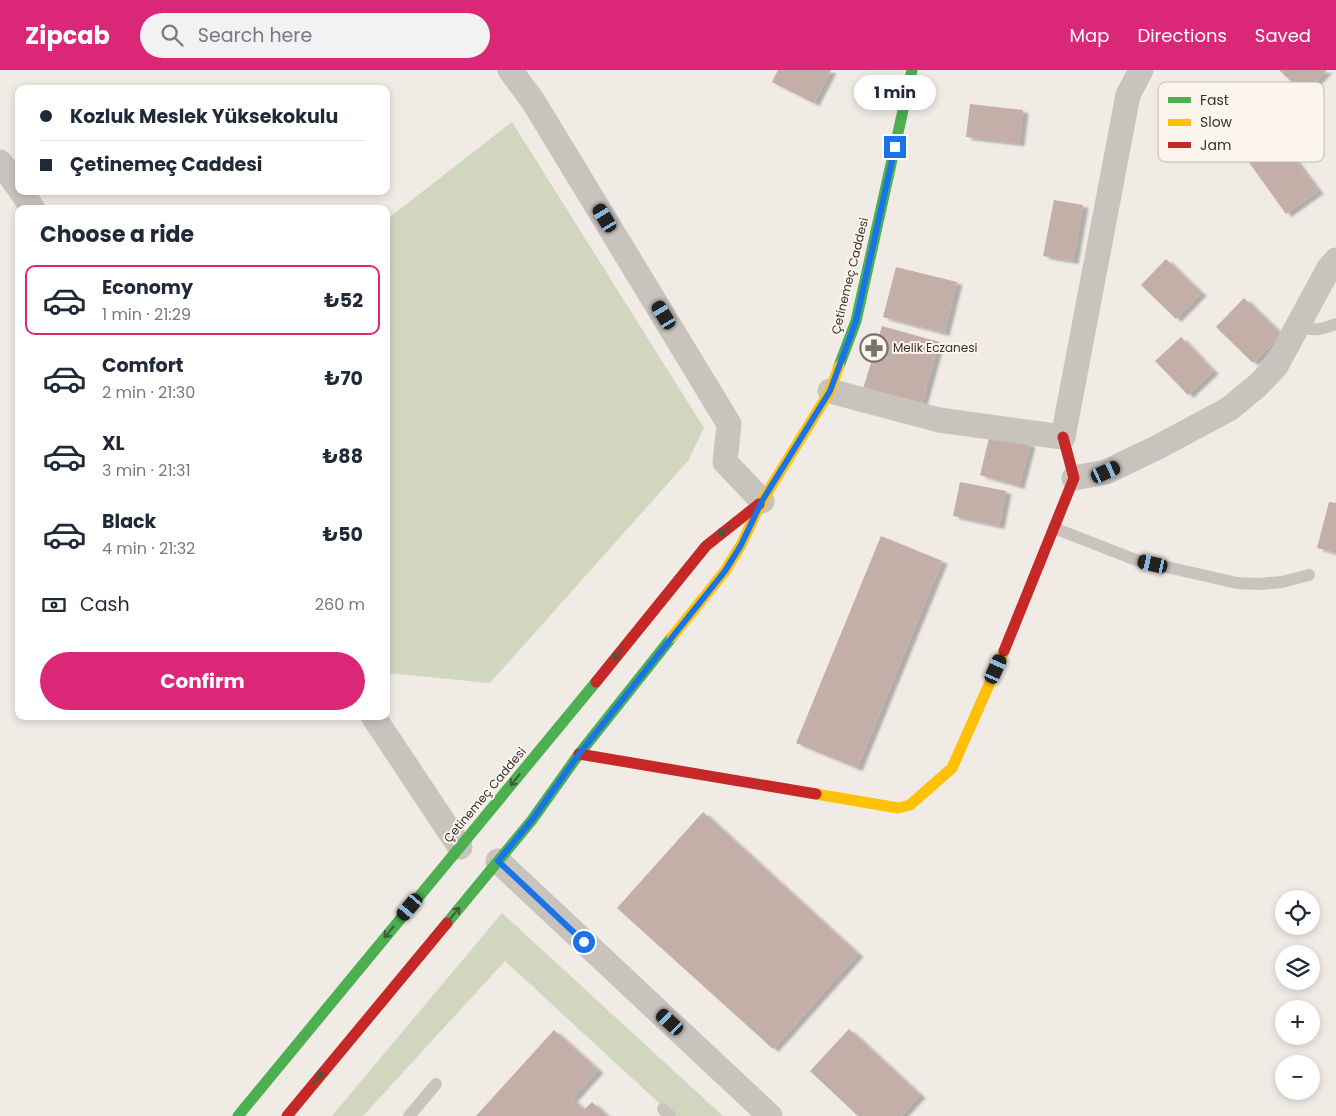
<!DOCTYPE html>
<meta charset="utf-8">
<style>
:root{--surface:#fff;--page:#f2f2f3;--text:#1f2937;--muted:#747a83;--line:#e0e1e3;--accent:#db2777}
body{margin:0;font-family:Poppins,sans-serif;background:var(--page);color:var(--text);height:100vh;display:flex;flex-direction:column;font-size:19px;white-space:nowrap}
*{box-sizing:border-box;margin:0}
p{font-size:16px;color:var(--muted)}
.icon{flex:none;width:28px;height:28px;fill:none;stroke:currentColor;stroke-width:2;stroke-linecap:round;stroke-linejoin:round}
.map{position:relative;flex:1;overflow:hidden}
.side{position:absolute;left:15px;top:135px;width:375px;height:515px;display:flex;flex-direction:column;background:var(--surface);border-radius:10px;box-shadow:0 2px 8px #0003}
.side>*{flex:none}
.banner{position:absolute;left:15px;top:15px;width:375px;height:110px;border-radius:10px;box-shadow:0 2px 8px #0003;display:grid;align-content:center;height:110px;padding:0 25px;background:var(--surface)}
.fabs{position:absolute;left:1275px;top:820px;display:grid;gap:10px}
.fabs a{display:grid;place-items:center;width:45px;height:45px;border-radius:50%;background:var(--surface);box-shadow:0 2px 8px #0003;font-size:25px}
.end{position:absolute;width:22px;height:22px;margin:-11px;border:6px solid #1a73e8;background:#fff;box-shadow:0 0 0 2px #fff}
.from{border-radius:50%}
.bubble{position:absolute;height:35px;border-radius:18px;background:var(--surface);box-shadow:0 2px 8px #0003;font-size:16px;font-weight:700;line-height:35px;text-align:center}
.car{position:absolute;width:15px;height:30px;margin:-15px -8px;border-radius:6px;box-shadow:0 0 4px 1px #0007;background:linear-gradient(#222 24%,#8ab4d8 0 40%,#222 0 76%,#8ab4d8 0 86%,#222 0)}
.banner b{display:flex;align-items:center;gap:18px;height:48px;font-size:19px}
.banner b+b{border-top:1px solid var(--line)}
.banner i{width:12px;height:12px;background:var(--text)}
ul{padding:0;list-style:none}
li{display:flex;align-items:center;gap:15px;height:70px;margin:0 10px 8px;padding:0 15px;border:2px solid transparent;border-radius:10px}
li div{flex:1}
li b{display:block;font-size:19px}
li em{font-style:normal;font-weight:700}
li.current{border-color:var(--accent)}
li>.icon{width:45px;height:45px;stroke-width:1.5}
h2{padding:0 25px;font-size:22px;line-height:60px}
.pay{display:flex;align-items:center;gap:12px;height:55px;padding:0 25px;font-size:19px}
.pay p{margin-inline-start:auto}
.primary-button{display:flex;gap:10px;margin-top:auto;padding:10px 25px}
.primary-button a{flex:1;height:58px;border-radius:30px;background:var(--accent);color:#fff;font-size:20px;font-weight:700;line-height:58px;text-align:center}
header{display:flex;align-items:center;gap:30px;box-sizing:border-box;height:70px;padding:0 25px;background:var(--accent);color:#fff}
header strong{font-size:24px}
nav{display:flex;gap:28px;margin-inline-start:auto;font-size:18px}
.search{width:350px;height:45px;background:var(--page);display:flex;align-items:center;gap:12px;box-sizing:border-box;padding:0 18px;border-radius:28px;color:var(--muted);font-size:19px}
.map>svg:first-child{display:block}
.green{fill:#d1d6bf}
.building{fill:#c3afa7;filter:url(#shadow)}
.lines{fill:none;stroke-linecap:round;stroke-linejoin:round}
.lane{stroke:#c9c3be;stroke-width:12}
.street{stroke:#c9c3be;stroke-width:25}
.fast{stroke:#4caf50;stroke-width:11}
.slow{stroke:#ffc107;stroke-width:11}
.jam{stroke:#c62828;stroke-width:11}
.oneway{stroke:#415c38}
.route{stroke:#1a73e8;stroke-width:6}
.labels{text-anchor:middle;stroke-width:4;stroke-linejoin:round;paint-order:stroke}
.street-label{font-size:12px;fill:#3b302b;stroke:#fbf5ee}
.poi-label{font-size:12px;fill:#3b302b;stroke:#fbf5ee;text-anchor:start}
.key{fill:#fbf5ee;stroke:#c1bab4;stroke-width:1}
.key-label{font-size:14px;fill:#3b302b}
</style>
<header>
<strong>Zipcab</strong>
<div class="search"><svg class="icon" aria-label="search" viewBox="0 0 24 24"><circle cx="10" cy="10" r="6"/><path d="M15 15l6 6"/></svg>Search here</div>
<nav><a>Map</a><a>Directions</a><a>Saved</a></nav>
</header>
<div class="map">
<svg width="1336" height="1046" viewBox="0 0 1336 1046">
<defs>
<filter id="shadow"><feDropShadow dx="5.5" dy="3" stdDeviation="1" flood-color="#0004"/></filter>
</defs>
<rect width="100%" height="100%" fill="#f0ebe5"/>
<g class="green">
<path d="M512 52 704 358 688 391 490 613 386 603V150Z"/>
<path d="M502 843 723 1046H673L505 891 363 1046H332Z"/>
</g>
<g class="building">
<path d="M778 0H831L814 33 772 12Z"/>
<path d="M1279 0H1327L1304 24Z"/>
<path d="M970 34 1023 40 1019 73 966 67Z"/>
<path d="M1256 37 1318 121 1286 144 1225 59Z"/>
<path d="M1054 130 1083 135 1073 191 1043 186Z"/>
<path d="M1166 189 1201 223 1176 249 1141 215Z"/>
<path d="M896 197 957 212 944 263 883 247Z"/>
<path d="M1244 228 1281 264 1253 293 1216 257Z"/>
<path d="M882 256 939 272 921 336 863 319Z"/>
<path d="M1181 267 1213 301 1188 325 1155 291Z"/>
<path d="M990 364 1030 374 1019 416 980 405Z"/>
<path d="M960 412 1006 421 999 456 953 446Z"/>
<path d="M1329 432 1336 433V483L1317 478Z"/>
<path d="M881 466 942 491 857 698 796 673Z"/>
<path d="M703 742 858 884 773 979 617 838Z"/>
<path d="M849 959 920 1025 901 1046H858L810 1001Z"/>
<path d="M554 960 598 1000 572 1029 584 1040 592 1032 607 1046H476Z"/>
</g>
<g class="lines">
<g class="lane">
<path d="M1298 254C1311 263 1322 259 1336 254"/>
<path d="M1054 458 1136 490 1237 513 1259 514 1282 512 1309 505"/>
<path d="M663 1039 670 1046"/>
<path d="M409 1046 436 1014"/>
</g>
<g class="street">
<path d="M510 0 533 31 729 354 725 392 762 431"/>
<path d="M0 92 19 118"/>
<path d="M21 121 33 139"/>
<path d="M830 321 939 350 1063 367 1128 25 1141 0"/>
<path d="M1074 408 1106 402 1158 377 1229 339 1258 315 1276 296 1329 198 1336 190"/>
<path d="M373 646 460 777"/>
<path d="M498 791 770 1046"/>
</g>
<g class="fast">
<path d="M839 296 856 251 912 0"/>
<path d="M447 853 532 750 579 684 672 567"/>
<path d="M238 1046 596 612"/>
</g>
<g class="slow">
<path d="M672 567 725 501 741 475 762 431 830 321 839 296"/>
<path d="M816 724 898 738 910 735 952 698 1004 581"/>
</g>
<g class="jam">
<path d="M1004 581 1074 408 1063 367"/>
<path d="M596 612 706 476 759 434"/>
<path d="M579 684 816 724"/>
<path d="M287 1046 447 853"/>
</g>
</g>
<defs><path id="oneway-shaft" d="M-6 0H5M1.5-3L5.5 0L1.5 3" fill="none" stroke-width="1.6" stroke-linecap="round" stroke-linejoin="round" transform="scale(1.25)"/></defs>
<g class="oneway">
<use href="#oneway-shaft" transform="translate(724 461) rotate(140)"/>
<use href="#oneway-shaft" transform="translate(618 584) rotate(129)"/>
<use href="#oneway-shaft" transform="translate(515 710) rotate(129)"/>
<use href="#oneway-shaft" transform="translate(455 843) rotate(-50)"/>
<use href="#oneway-shaft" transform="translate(389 862) rotate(130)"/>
<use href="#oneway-shaft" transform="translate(318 1008) rotate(-50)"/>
</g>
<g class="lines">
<path class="route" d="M584 872 498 791 532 750 579 684 725 501 741 475 762 431 830 321 856 251 895 77"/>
</g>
<defs>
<g id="pharmacy-ring" transform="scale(1.4375)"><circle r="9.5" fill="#fbf5ee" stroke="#7a716c" stroke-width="1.5"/><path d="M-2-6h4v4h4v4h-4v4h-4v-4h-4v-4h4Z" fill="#7a716c"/></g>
</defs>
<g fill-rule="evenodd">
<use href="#pharmacy-ring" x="874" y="278"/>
</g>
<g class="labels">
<g class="street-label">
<text transform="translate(850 206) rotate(-76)" y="4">Çetinemeç Caddesi</text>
<text transform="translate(485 725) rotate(-50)" y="4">Çetinemeç Caddesi</text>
</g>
<g class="poi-label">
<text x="893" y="282">Melik Eczanesi</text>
</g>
</g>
<rect x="1158" y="12" width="166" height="80" rx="8" class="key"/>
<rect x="1168" y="27" width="23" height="6" fill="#4caf50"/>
<rect x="1168" y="49" width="23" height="7" fill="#ffc107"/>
<rect x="1168" y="72" width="23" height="6" fill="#c62828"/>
<g class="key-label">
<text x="1200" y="35">Fast</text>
<text x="1200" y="57">Slow</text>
<text x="1200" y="80">Jam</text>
</g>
</svg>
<div class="fabs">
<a><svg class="icon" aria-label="locate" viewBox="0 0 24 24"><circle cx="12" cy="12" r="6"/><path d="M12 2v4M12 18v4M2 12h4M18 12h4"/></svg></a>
<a><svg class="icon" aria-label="layers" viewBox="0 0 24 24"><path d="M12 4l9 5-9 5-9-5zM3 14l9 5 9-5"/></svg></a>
<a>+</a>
<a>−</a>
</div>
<i class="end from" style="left:584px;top:872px"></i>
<i class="end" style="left:895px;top:77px"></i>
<div class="bubble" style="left:854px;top:5px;width:82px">1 min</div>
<i class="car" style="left:605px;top:148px;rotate:329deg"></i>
<i class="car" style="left:664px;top:245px;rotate:329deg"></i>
<i class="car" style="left:1106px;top:402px;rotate:65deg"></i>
<i class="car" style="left:1153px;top:494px;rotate:283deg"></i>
<i class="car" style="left:996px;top:599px;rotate:24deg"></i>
<i class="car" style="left:410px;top:837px;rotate:220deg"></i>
<i class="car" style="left:670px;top:952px;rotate:313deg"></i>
<div class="banner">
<b><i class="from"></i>Kozluk Meslek Yüksekokulu</b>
<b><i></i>Çetinemeç Caddesi</b>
</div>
<section class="side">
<h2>Choose a ride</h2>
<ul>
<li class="current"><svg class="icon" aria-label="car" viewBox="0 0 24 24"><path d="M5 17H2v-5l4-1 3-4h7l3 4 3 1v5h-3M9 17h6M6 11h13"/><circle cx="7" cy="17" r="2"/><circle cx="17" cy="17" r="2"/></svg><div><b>Economy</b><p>1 min · 21:29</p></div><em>₺52</em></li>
<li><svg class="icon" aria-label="car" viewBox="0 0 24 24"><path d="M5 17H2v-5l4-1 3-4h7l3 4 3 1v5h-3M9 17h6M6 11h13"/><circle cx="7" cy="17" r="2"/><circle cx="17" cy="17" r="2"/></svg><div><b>Comfort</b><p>2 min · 21:30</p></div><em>₺70</em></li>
<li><svg class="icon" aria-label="car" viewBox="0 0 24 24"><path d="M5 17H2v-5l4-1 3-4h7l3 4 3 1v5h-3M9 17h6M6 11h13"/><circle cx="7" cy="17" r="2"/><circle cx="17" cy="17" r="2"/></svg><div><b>XL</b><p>3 min · 21:31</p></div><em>₺88</em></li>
<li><svg class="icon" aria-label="car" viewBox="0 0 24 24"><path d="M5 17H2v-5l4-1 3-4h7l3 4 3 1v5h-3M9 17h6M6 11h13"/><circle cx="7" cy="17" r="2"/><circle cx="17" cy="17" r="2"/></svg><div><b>Black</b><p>4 min · 21:32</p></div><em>₺50</em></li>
</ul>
<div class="pay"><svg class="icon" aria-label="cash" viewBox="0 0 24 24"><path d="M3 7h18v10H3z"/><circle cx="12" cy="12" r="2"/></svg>Cash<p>260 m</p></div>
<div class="primary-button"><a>Confirm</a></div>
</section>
</div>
